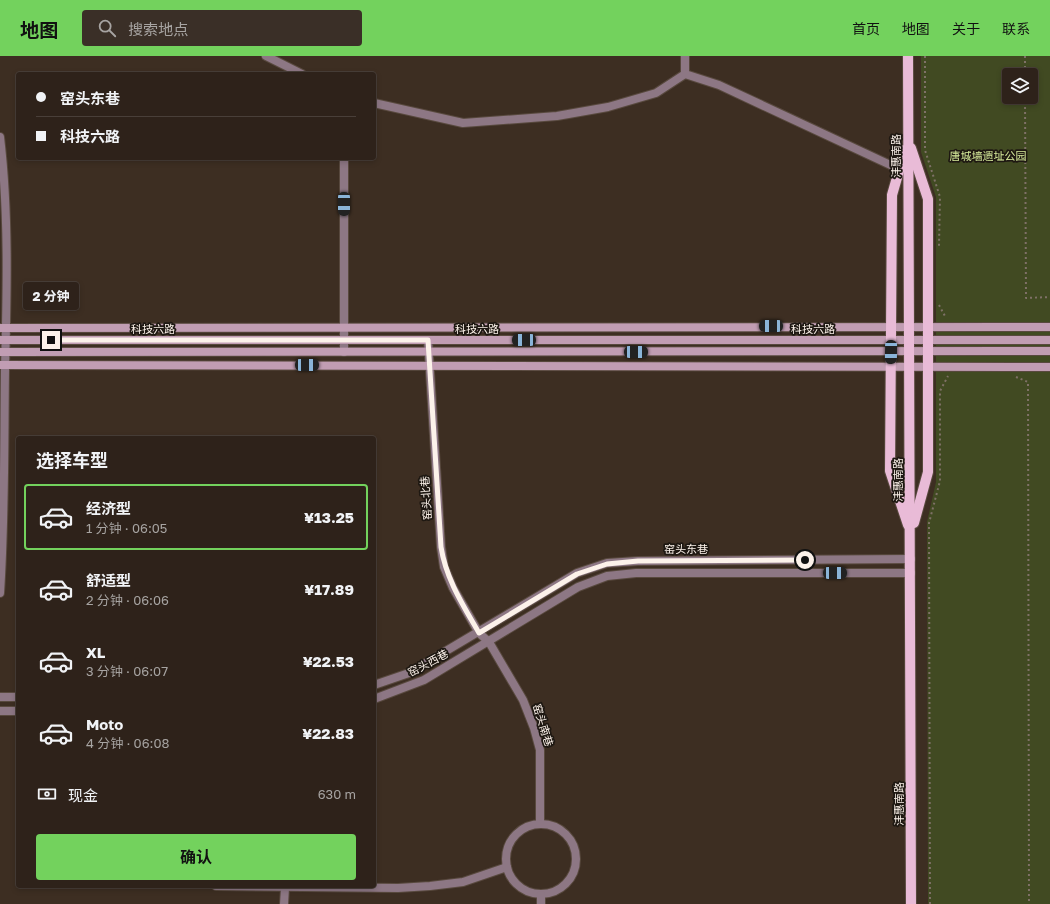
<!DOCTYPE html>
<html lang="zh">
<meta charset="utf-8">
<style>
:root{--surface:#2e221a;--page:#3a2f27;--text:#f1f3f6;--muted:#a7a4a2;--line:#493f39;--accent:#73d25d}
body{margin:0;font-family:"Golos Text","Noto Sans SC",sans-serif;background:var(--page);color:var(--text);height:100vh;display:flex;flex-direction:column;font-size:15px;white-space:nowrap}
*{box-sizing:border-box;margin:0}
p{font-size:13px;color:var(--muted)}
.icon{flex:none;width:22px;height:22px;fill:none;stroke:currentColor;stroke-width:2;stroke-linecap:round;stroke-linejoin:round}
.map{position:relative;flex:1;overflow:hidden}
.side{position:absolute;left:16px;top:380px;width:360px;height:452px;display:flex;flex-direction:column;background:var(--surface);border-radius:4px;box-shadow:0 2px 6px #0003,0 0 0 1px var(--line)}
.side>*{flex:none}
.banner{position:absolute;left:16px;top:16px;width:360px;height:88px;border-radius:4px;box-shadow:0 2px 6px #0003,0 0 0 1px var(--line);display:grid;align-content:center;height:88px;padding:0 20px;background:var(--surface)}
.buttons{position:absolute;left:1002px;top:12px;display:grid;gap:8px}
.buttons a{display:grid;place-items:center;width:36px;height:36px;border-radius:4px;background:var(--surface);box-shadow:0 2px 6px #0003,0 0 0 1px var(--line);font-size:20px}
.end{position:absolute;width:18px;height:18px;margin:-9px;border:5px solid #fcf2ea;background:#111;box-shadow:0 0 0 2px #111}
.from{border-radius:50%}
.bubble{position:absolute;height:28px;border-radius:4px;background:var(--surface);box-shadow:0 2px 6px #0003,0 0 0 1px var(--line);font-size:13px;font-weight:700;line-height:28px;text-align:center}
.car{position:absolute;width:12px;height:24px;margin:-12px -6px;border-radius:5px;box-shadow:0 0 3px 1px #0007;background:linear-gradient(#222 24%,#8ab4d8 0 40%,#222 0 76%,#8ab4d8 0 86%,#222 0)}
.banner b{display:flex;align-items:center;gap:14px;height:38px;font-size:15px}
.banner b+b{border-top:1px solid var(--line)}
.banner i{width:10px;height:10px;background:var(--text)}
ul{padding:0;list-style:none}
li{display:flex;align-items:center;gap:12px;height:66px;margin:0 8px 6px;padding:0 12px;border:2px solid transparent;border-radius:4px}
li div{flex:1}
li b{display:block;font-size:15px}
li em{font-style:normal;font-weight:700}
li.current{border-color:var(--accent)}
li>.icon{width:36px;height:36px;stroke-width:1.5}
h2{padding:0 20px;font-size:18px;line-height:48px}
.pay{display:flex;align-items:center;gap:10px;height:44px;padding:0 20px;font-size:15px}
.pay p{margin-inline-start:auto}
.primary-button{display:flex;gap:8px;margin-top:auto;padding:8px 20px}
.primary-button a{flex:1;height:46px;border-radius:4px;background:var(--accent);color:#111;font-size:16px;font-weight:700;line-height:46px;text-align:center}
header{display:flex;align-items:center;gap:24px;box-sizing:border-box;height:56px;padding:0 20px;background:var(--accent);color:#111}
header strong{font-size:19px}
nav{display:flex;gap:22px;margin-inline-start:auto;font-size:14px}
.search{width:280px;height:36px;background:var(--page);display:flex;align-items:center;gap:10px;box-sizing:border-box;padding:0 14px;border-radius:4px;color:var(--muted);font-size:15px}
.map>svg:first-child{display:block}
.green{fill:#414a22;fill-rule:evenodd}
.lines{fill:none;stroke-linecap:round;stroke-linejoin:round}
.minor-casing{stroke:#58493e;stroke-width:10}
.tertiary-casing{stroke:#58493e;stroke-width:10}
.secondary-casing{stroke:#58493e;stroke-width:10}
.primary-casing{stroke:#58493e;stroke-width:12}
.path{stroke:#7f7167;stroke-width:2;stroke-dasharray:2 3;stroke-linecap:butt}
.minor{stroke:#8d7784;stroke-width:8}
.tertiary{stroke:#8d7784;stroke-width:8}
.secondary{stroke:#c19db3;stroke-width:8}
.primary{stroke:#e9bbd7;stroke-width:10}
.route{stroke:#fcf2ea;stroke-width:5}
.labels{text-anchor:middle;stroke-width:3.5;stroke-linejoin:round;paint-order:stroke}
.street-label{font-size:11px;fill:#fcf2ea;stroke:#1e1812}
.park-label{font-size:11px;fill:#d7eb9b;stroke:#1e1812}
</style>
<header>
<strong>地图</strong>
<div class="search"><svg class="icon" aria-label="search" viewBox="0 0 24 24"><circle cx="10" cy="10" r="6"/><path d="M15 15l6 6"/></svg>搜索地点</div>
<nav><a>首页</a><a>地图</a><a>关于</a><a>联系</a></nav>
</header>
<div class="map">
<svg width="1050" height="848" viewBox="0 0 1050 848">
<rect width="100%" height="100%" fill="#3d2e22"/>
<path class="green" d="M921 0H1050V848H928L927 466 936 426V141L921 96ZM1009 19H1031V41H1009Z"/>
<g class="lines">
<g class="minor-casing">
<g id="minor">
<path d="M266 0 302 18"/>
<path d="M685 0V18"/>
<path d="M374 47 463 67 557 60 608 51 656 37 685 18 719 29 899 113"/>
<path d="M0 81C9 157 7 236 5 313 4 388 5 462 0 537"/>
<path d="M344 296V102"/>
<path d="M216 830 398 832 430 830 463 826 507 811"/>
<path d="M284 848 285 832"/>
</g>
</g>
<g class="tertiary-casing">
<g id="tertiary">
<path d="M428 284 441 491 444 511 453 532 479 577 489 586 523 644 534 672 540 694V768"/>
<path d="M374 629 409 617 577 517 607 507 638 505 911 503"/>
<path d="M0 641H18"/>
<path d="M374 643 424 624 578 531 607 520 636 517H911"/>
<path d="M0 655H18"/>
<circle cx="541" cy="803" r="35"/>
<path d="M541 839V848"/>
</g>
</g>
<g class="secondary-casing">
<g id="secondary">
<path d="M0 272 1050 271"/>
<path d="M0 284H1050"/>
<path d="M0 296 1050 295"/>
<path d="M0 309 1050 311"/>
</g>
</g>
<g class="primary-casing">
<g id="primary">
<path d="M908 0 911 848"/>
<path d="M911 92 928 143V416L914 467"/>
<path d="M905 94 892 139 890 415 908 469"/>
</g>
</g>
<g class="path">
<path d="M925 0V94L940 141 939 190"/>
<path d="M1025 0V19"/>
<path d="M1025 41 1026 242 1050 241"/>
<path d="M939 249 946 262"/>
<path d="M1016 321 1028 326 1029 848"/>
<path d="M930 848 929 467 940 425V335L948 320"/>
</g>
<use href="#minor" class="minor"/>
<use href="#tertiary" class="tertiary"/>
<use href="#secondary" class="secondary"/>
<use href="#primary" class="primary"/>
</g>
<g class="lines">
<path class="route" d="M51 284H428L441 491C446 523 463 549 479 577L577 518 607 508 638 505 805 504"/>
</g>
<g class="labels">
<g class="street-label">
<text transform="translate(896 100) rotate(-90)" y="4">沣惠南路</text>
<text x="153" y="277">科技六路</text>
<text x="477" y="277">科技六路</text>
<text x="813" y="277">科技六路</text>
<text transform="translate(898 424) rotate(-90)" y="4">沣惠南路</text>
<text transform="translate(426 442) rotate(-94)" y="4">窑头北巷</text>
<text x="686" y="497">窑头东巷</text>
<text transform="translate(428 607) rotate(-28)" y="4">窑头西巷</text>
<text transform="translate(543 669) rotate(73)" y="4">窑头南巷</text>
<text transform="translate(899 748) rotate(-90)" y="4">沣惠南路</text>
</g>
<g class="park-label">
<text x="988" y="104">唐城墙遗址公园</text>
</g>
</g>
</svg>
<div class="buttons">
<a><svg class="icon" aria-label="layers" viewBox="0 0 24 24"><path d="M12 4l9 5-9 5-9-5zM3 14l9 5 9-5"/></svg></a>
</div>
<i class="end from" style="left:805px;top:504px"></i>
<i class="end" style="left:51px;top:284px"></i>
<div class="bubble" style="left:23px;top:226px;width:56px">2 分钟</div>
<i class="car" style="left:344px;top:148px;rotate:180deg"></i>
<i class="car" style="left:771px;top:270px;rotate:270deg"></i>
<i class="car" style="left:524px;top:284px;rotate:270deg"></i>
<i class="car" style="left:636px;top:296px;rotate:90deg"></i>
<i class="car" style="left:891px;top:296px;rotate:181deg"></i>
<i class="car" style="left:307px;top:309px;rotate:90deg"></i>
<i class="car" style="left:835px;top:517px;rotate:90deg"></i>
<div class="banner">
<b><i class="from"></i>窑头东巷</b>
<b><i></i>科技六路</b>
</div>
<section class="side">
<h2>选择车型</h2>
<ul>
<li class="current"><svg class="icon" aria-label="car" viewBox="0 0 24 24"><path d="M5 17H2v-5l4-1 3-4h7l3 4 3 1v5h-3M9 17h6M6 11h13"/><circle cx="7" cy="17" r="2"/><circle cx="17" cy="17" r="2"/></svg><div><b>经济型</b><p>1 分钟 · 06:05</p></div><em>¥13.25</em></li>
<li><svg class="icon" aria-label="car" viewBox="0 0 24 24"><path d="M5 17H2v-5l4-1 3-4h7l3 4 3 1v5h-3M9 17h6M6 11h13"/><circle cx="7" cy="17" r="2"/><circle cx="17" cy="17" r="2"/></svg><div><b>舒适型</b><p>2 分钟 · 06:06</p></div><em>¥17.89</em></li>
<li><svg class="icon" aria-label="car" viewBox="0 0 24 24"><path d="M5 17H2v-5l4-1 3-4h7l3 4 3 1v5h-3M9 17h6M6 11h13"/><circle cx="7" cy="17" r="2"/><circle cx="17" cy="17" r="2"/></svg><div><b>XL</b><p>3 分钟 · 06:07</p></div><em>¥22.53</em></li>
<li><svg class="icon" aria-label="car" viewBox="0 0 24 24"><path d="M5 17H2v-5l4-1 3-4h7l3 4 3 1v5h-3M9 17h6M6 11h13"/><circle cx="7" cy="17" r="2"/><circle cx="17" cy="17" r="2"/></svg><div><b>Moto</b><p>4 分钟 · 06:08</p></div><em>¥22.83</em></li>
</ul>
<div class="pay"><svg class="icon" aria-label="cash" viewBox="0 0 24 24"><path d="M3 7h18v10H3z"/><circle cx="12" cy="12" r="2"/></svg>现金<p>630 m</p></div>
<div class="primary-button"><a>确认</a></div>
</section>
</div>
